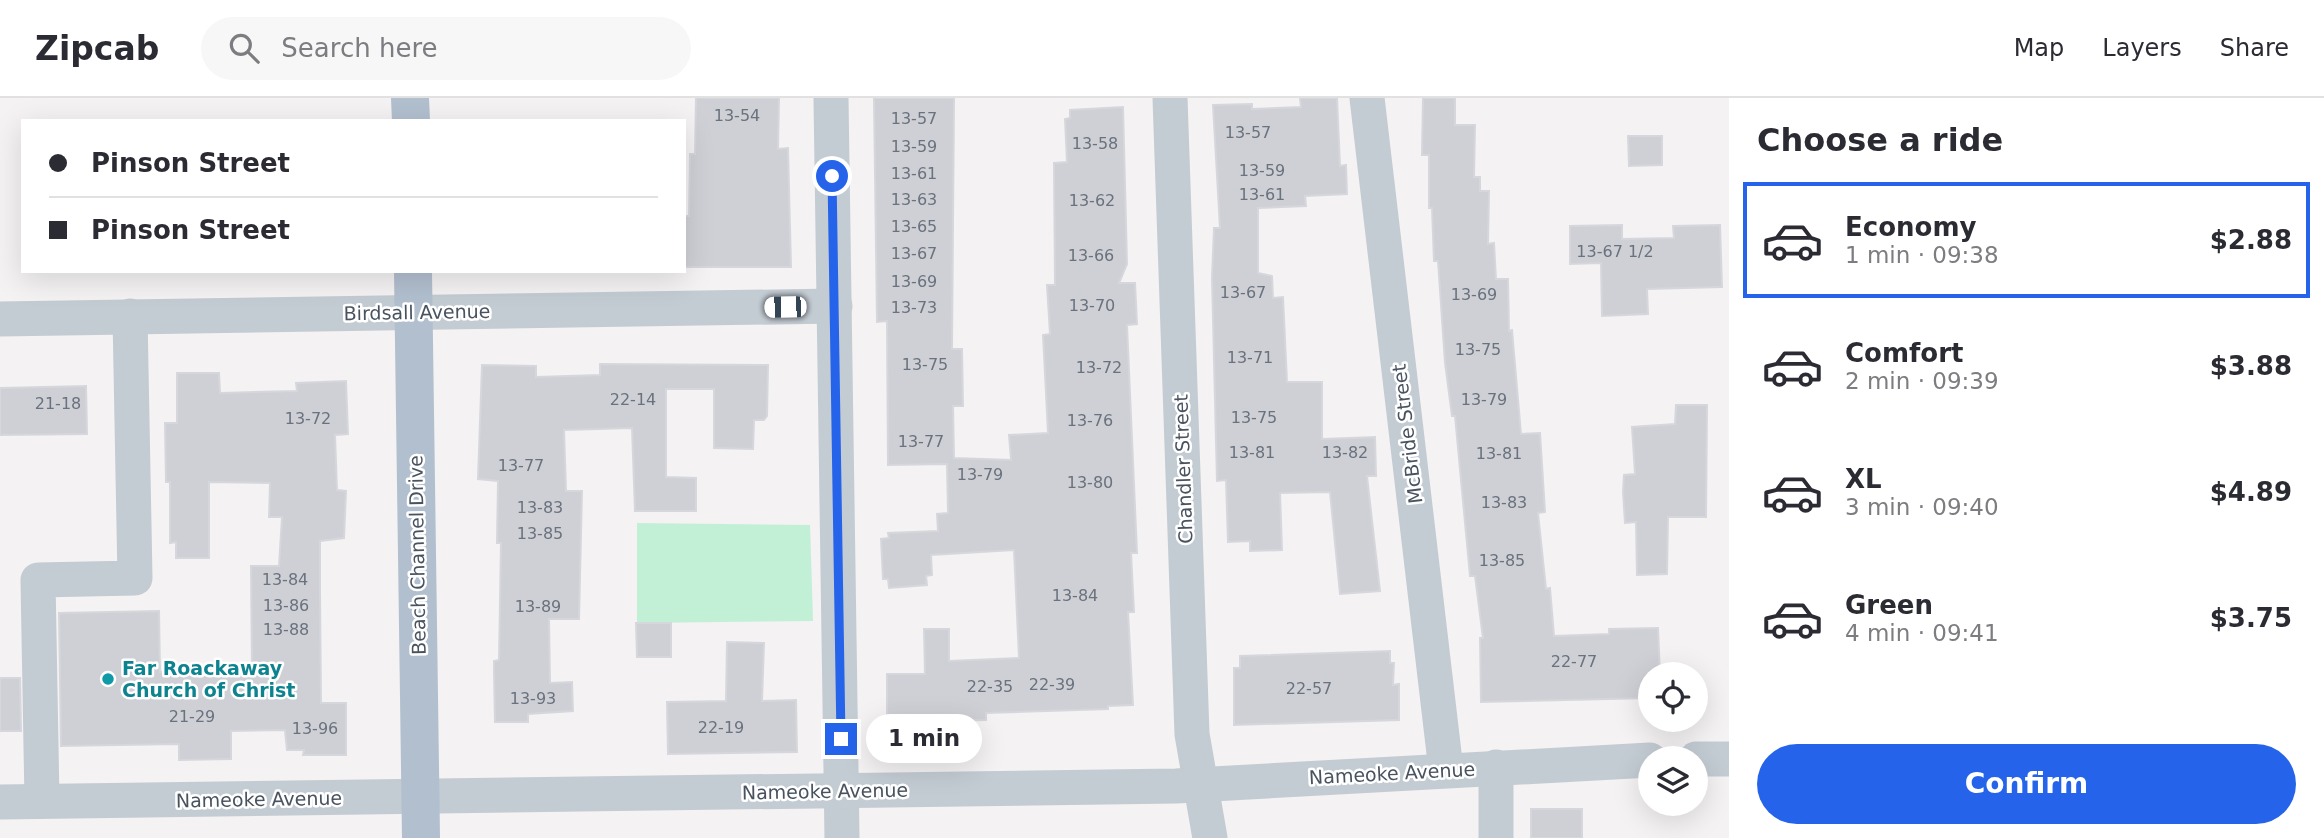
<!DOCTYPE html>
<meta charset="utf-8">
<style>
:root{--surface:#fff;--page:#f7f7f7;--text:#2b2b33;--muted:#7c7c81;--line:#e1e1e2;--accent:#2563eb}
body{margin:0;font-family:"DejaVu Sans",sans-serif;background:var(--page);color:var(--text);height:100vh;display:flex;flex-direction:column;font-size:26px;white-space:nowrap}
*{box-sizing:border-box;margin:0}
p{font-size:23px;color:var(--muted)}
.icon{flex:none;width:38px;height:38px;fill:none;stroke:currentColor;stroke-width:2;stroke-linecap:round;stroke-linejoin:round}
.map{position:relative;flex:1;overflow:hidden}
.details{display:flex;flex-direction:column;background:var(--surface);width:595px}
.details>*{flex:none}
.banner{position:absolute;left:21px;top:21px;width:665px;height:154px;border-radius:0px;box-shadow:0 7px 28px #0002;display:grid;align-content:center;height:154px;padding:0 28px;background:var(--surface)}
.buttons{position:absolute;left:1638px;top:564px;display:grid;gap:14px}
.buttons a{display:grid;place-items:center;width:70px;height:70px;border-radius:50%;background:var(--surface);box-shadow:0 7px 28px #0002;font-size:35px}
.end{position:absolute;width:32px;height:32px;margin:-16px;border:9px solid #2563eb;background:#fff;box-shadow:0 0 0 4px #fff}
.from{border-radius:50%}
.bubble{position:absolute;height:49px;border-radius:24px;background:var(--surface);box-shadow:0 7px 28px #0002;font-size:23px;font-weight:600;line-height:49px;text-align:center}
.car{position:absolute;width:21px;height:42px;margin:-21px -10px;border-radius:9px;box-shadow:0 0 5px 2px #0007;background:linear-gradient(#fff 24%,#345 0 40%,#fff 0 76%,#345 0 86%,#fff 0)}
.banner b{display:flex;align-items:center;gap:24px;height:66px;font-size:26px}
.banner b+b{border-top:2px solid var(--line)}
.banner i{width:18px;height:18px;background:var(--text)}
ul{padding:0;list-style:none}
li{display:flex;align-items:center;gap:21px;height:116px;margin:0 14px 10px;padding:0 14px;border:4px solid transparent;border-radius:0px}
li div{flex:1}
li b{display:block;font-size:26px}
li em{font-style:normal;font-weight:600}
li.selected{border-color:var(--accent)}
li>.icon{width:63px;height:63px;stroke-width:1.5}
h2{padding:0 28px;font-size:32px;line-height:84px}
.button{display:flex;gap:14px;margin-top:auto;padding:14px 28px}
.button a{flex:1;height:80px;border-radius:42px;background:var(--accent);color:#fff;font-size:28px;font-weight:600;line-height:80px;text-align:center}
header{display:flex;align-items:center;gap:42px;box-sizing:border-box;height:98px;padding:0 35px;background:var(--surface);border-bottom:2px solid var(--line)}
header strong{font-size:33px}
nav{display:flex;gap:38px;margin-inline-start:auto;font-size:24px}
.search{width:490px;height:63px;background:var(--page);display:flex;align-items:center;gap:18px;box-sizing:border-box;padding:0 24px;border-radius:38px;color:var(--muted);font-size:26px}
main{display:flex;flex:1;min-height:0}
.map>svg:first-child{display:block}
.green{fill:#c2f0d7}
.building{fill:#ced0d6;stroke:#d6d7dd;stroke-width:2}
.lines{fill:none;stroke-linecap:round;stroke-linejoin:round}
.minor{stroke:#c3cbd3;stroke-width:35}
.major{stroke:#b2bfcf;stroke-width:38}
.route{stroke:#2563eb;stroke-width:9}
.culture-dot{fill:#0f9aa8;stroke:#fff;stroke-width:2.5}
.labels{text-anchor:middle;stroke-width:5;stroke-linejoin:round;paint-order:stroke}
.number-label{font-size:16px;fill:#6a727d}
.street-label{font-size:19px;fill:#49535f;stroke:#fff}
.culture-label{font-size:19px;font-weight:bold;fill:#0d838f;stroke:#fff;text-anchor:start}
</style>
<header>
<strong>Zipcab</strong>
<div class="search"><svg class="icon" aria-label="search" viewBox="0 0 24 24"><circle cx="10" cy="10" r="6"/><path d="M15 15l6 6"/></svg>Search here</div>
<nav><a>Map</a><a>Layers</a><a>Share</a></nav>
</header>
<main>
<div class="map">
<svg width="1729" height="740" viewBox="0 0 1729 740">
<rect width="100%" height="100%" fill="#f4f2f2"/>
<path class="green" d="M637 425 810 427 813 523 637 525Z"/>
<g class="building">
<path d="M696 0H779L778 51 788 50 791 169H684V118H689L690 56H695Z"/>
<path d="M874 0H954L952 251H962L963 308H953L954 360 1011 362 1009 337 1048 335 1043 237 1050 236 1047 187H1055L1054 65 1067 64 1065 21 1070 20V12L1123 9 1127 166 1119 185H1135L1137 226 1127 227 1137 455H1131L1134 514H1128L1133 607 1108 608V611L986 615V622L941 623V630H934V635L894 636V630H887V576H925L924 531H949V563L1019 560 1014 452 931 457 932 477 926 478 927 487 889 490 888 481H883L881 441 889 440 888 435 938 433 937 416 948 415 947 366 888 367 887 223 877 224Z"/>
<path d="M1300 0H1337L1340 68 1346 67 1347 96 1305 98 1306 108 1258 110V175L1272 178 1273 200 1283 199 1287 284H1322V341L1375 339 1376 378H1367L1380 493 1340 496 1330 394 1280 395 1282 452 1250 453V443L1228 444 1226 382 1217 383 1212 180 1214 130H1220L1213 7 1252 6V11L1301 9Z"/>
<path d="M1423 0H1455V27H1475L1474 79H1480V93H1489L1488 146 1494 145 1496 181H1508L1509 233 1512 232 1521 336 1540 335 1545 414 1538 415 1546 491 1550 490 1554 538 1609 536V531L1658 530 1660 576H1650V600L1481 604 1480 540H1483L1475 478H1470L1455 318H1452L1445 265 1438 163H1434L1432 110H1429V57H1422Z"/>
<path d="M1628 38H1662V67L1629 68Z"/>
<path d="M1622 127V141L1674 140 1673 128 1720 127 1722 189 1647 191 1648 216 1602 218 1601 165 1570 166V128Z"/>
<path d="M600 266 768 267 767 318 764 322H754L753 351 714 350V291H666V379L696 380V413H635L632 330 564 332 566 393H582L579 521H549L550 585 572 584 573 613 528 616V624H495L494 574V563L499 562 501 445H497L498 383 478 381 482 267 536 268V279L600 277Z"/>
<path d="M177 275H219L220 295 297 293 296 285 346 283 348 336 335 337 337 392 346 393 344 440 320 443V494L321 605H346V657H303L304 652H287L285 632 231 633V661L179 662V646L61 648 59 515 159 513 160 574 252 573 251 468H279L282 419H269L270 385 209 384V460H176V444L170 445V384H166L165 325H177Z"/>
<path d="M86 288 87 336 0 337V290Z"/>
<path d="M1676 307H1707L1706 419H1668L1667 476 1637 477 1636 424 1625 425 1623 394 1624 377 1635 376 1632 329 1675 326Z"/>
<path d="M636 525H671V559H637Z"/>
<path d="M727 544 764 545 762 603 796 602 797 654 668 656 667 604 726 603Z"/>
<path d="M1390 553V565H1394L1393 587 1399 586V622L1234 627V570H1240V558Z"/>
<path d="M0 580H20L21 633H0Z"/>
<rect x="1531" y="711" width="51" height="29"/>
</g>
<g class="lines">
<g class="minor">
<path d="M831 0 842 740"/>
<path d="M1170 0 1192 636 1210 740"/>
<path d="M1367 0 1446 672"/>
<path d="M0 221 835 208"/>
<path d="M1696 661H1729"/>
<path d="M42 703 38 482 135 480 130 218"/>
<path d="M0 704 1176 688 1650 662"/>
<path d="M1496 740V669"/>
</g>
<g class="major">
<path d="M410 0 411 23"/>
<path d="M413 173 421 740"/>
</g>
</g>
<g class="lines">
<path class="route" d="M832 78 841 641"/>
</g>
<circle class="culture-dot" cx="108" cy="581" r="7"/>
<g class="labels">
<g class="number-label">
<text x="737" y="23">13-54</text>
<text x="914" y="26">13-57</text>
<text x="1248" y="40">13-57</text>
<text x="1095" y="51">13-58</text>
<text x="914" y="54">13-59</text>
<text x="1262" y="78">13-59</text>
<text x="914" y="81">13-61</text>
<text x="1262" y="102">13-61</text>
<text x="914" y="107">13-63</text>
<text x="1092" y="108">13-62</text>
<text x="914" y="134">13-65</text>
<text x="1615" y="159">13-67 1/2</text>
<text x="914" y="161">13-67</text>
<text x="1091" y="163">13-66</text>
<text x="914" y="189">13-69</text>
<text x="1243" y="200">13-67</text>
<text x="1474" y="202">13-69</text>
<text x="1092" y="213">13-70</text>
<text x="914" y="215">13-73</text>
<text x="1478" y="257">13-75</text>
<text x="1250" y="265">13-71</text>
<text x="925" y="272">13-75</text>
<text x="1099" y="275">13-72</text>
<text x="633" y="307">22-14</text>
<text x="1484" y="307">13-79</text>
<text x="58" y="311">21-18</text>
<text x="1254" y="325">13-75</text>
<text x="308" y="326">13-72</text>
<text x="1090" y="328">13-76</text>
<text x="921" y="349">13-77</text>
<text x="1252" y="360">13-81</text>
<text x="1345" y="360">13-82</text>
<text x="1499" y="361">13-81</text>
<text x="521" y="373">13-77</text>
<text x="980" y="382">13-79</text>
<text x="1090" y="390">13-80</text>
<text x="1504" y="410">13-83</text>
<text x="540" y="415">13-83</text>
<text x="540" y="441">13-85</text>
<text x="1502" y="468">13-85</text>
<text x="285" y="487">13-84</text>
<text x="1075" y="503">13-84</text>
<text x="286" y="513">13-86</text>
<text x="538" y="514">13-89</text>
<text x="286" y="537">13-88</text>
<text x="1574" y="569">22-77</text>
<text x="1052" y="592">22-39</text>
<text x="990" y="594">22-35</text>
<text x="1309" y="596">22-57</text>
<text x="533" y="606">13-93</text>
<text x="192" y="624">21-29</text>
<text x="721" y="635">22-19</text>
<text x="315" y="636">13-96</text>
</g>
<g class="street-label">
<text transform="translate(417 214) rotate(-1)" y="7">Birdsall Avenue</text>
<text transform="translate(1407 336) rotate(-97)" y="7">McBride Street</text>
<text transform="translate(1183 371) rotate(-92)" y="7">Chandler Street</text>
<text transform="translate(417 457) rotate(-91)" y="7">Beach Channel Drive</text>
<text transform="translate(1392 675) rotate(-3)" y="7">Nameoke Avenue</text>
<text transform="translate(825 693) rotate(-1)" y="7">Nameoke Avenue</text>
<text transform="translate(259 701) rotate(-1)" y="7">Nameoke Avenue</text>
</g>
<g class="culture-label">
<text x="122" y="577">Far Roackaway<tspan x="122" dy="22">Church of Christ</tspan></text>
</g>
</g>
</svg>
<div class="buttons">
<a><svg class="icon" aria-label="locate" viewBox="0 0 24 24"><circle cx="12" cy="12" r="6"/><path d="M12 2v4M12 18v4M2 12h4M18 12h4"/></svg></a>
<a><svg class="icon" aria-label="layers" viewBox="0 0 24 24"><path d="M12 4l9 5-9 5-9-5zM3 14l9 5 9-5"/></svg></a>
</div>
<i class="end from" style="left:832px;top:78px"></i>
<i class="end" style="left:841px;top:641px"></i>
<div class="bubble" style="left:866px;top:616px;width:116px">1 min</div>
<i class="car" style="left:785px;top:209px;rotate:269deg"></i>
<div class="banner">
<b><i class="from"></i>Pinson Street</b>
<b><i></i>Pinson Street</b>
</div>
</div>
<section class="details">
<h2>Choose a ride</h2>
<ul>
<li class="selected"><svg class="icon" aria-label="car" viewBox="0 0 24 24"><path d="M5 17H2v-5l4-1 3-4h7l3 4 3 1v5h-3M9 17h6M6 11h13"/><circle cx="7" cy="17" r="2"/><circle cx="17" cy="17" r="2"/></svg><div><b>Economy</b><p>1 min · 09:38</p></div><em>$2.88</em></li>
<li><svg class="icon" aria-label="car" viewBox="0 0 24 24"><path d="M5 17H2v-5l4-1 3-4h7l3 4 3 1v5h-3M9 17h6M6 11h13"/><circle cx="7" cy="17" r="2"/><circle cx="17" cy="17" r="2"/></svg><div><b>Comfort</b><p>2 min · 09:39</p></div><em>$3.88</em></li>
<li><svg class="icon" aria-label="car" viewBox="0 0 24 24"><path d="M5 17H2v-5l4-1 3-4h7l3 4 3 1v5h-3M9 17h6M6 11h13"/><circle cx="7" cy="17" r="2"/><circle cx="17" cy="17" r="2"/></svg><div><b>XL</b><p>3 min · 09:40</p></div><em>$4.89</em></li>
<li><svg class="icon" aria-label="car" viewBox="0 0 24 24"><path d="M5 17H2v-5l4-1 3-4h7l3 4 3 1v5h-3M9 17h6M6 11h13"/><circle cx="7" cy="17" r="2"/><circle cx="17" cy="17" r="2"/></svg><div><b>Green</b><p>4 min · 09:41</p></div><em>$3.75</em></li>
</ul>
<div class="button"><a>Confirm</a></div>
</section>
</main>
